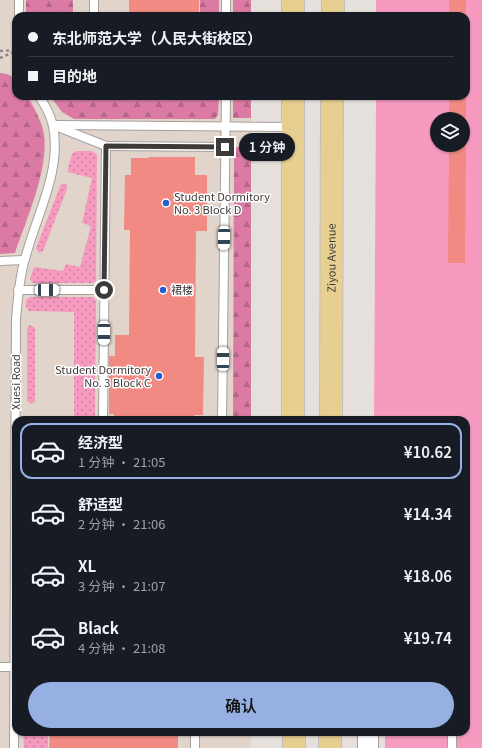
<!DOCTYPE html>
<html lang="zh">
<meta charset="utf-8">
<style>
:root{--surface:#171b24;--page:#20242c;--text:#f1f3f6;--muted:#9ea1a6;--line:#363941;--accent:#97b0e4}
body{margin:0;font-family:Georgia,"Noto Sans SC",serif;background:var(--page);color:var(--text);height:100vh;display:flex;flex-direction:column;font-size:15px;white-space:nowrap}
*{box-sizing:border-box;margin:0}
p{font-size:13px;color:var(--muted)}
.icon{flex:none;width:22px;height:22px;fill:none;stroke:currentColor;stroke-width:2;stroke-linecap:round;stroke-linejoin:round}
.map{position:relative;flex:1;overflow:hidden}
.panel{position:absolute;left:12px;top:416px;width:458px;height:320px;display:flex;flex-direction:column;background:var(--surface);border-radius:12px;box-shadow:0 1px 3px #0004}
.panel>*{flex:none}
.guide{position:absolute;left:12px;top:12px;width:458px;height:88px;border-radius:12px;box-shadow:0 1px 3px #0004;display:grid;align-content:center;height:88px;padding:0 16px;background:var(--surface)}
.fabs{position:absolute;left:430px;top:112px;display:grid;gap:8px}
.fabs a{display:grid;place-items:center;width:40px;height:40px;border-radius:50%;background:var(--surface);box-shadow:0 1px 3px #0004;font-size:20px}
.end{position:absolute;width:18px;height:18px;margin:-9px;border:5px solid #3d3b39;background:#fff;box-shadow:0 0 0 2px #fff}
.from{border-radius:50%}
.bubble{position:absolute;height:28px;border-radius:14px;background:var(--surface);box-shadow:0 1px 3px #0004;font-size:13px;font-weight:600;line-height:28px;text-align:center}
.car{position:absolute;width:12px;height:24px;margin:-12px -6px;border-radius:5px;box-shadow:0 0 3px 1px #0007;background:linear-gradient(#fff 24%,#345 0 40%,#fff 0 76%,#345 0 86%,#fff 0)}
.guide b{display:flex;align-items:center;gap:14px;height:38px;font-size:15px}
.guide b+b{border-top:1px solid var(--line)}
.guide i{width:10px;height:10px;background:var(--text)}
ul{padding:7px 0 0;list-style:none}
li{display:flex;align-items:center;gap:12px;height:56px;margin:0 8px 6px;padding:0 8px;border:2px solid transparent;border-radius:12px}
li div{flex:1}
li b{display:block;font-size:15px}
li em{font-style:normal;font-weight:600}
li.active{border-color:var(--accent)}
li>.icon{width:36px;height:36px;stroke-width:1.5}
.action{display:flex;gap:8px;margin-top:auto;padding:8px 16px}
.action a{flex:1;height:46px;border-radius:24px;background:var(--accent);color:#111;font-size:16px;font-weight:600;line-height:46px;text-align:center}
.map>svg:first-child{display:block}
.built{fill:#e1d4cb}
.grass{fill:url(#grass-dots)}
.forest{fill:url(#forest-firs)}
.park{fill:#f79ac0;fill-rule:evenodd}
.building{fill:#f18a83}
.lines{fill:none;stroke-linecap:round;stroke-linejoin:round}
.service-casing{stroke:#a6a09d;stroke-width:10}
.tertiary-casing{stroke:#a6a09d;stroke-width:22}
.primary-casing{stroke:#c1c0c0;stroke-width:24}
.path{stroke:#8d8986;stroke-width:2.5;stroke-dasharray:3 3;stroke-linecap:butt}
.service{stroke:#fff;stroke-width:8}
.tertiary{stroke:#fff;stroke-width:20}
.primary{stroke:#e7ce91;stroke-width:22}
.route{stroke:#3d3b39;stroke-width:5}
.poi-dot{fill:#295fcd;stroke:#fff;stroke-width:1.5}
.labels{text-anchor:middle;stroke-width:3;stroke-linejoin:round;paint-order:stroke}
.poi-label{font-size:11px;fill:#3d3b39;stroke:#fff;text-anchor:start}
.street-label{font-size:11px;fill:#3d3b39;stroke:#fff}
</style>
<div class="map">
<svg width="482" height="748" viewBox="0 0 482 748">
<defs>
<pattern id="grass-dots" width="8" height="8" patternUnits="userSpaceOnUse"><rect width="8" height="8" fill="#f79ac0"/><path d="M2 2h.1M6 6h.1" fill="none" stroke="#c97f9d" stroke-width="1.8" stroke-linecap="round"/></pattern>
<pattern id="forest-firs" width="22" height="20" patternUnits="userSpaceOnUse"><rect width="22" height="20" fill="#db7ba4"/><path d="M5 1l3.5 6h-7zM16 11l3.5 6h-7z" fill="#b36687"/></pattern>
</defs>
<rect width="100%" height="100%" fill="#e6e0dc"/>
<path class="built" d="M0 0H251V16H16V96H251V420H16V732H251V748H0Z"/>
<g class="grass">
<path d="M76 151H92L97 155 96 281 92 283H33L30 279 34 267 63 271 66 264 80 267 91 226 82 223 92 178 67 172 72 154Z"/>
<path d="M61 184H66L67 189 43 251 39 253 36 248Z"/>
<path d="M30 297H93L96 300 95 420H58V416H74V312L29 311 26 307V300Z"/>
<path d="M30 325 35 328V401L31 404 27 401V328Z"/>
<path d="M23 732H48V748H24Z"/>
</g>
<g class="forest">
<rect x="26" y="0" width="47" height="16"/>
<rect x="200" y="0" width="19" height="16"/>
<rect x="233" y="0" width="18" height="16"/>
<path d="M0 73C16 74 16 82 16 96H27C34 107 42 121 44 135 49 169 26 220 15 253L0 254Z"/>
<path d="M50 96H219L218 115 215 119H74L62 112Z"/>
<rect x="233" y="96" width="18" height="22"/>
<path d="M234 147H251V420H233Z"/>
</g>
<path class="park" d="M376 0H482V748H385V732H466V420H374L376 96H466V16H376ZM437 119H463V145H437Z"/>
<g class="building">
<rect x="129" y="0" width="70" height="16"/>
<rect x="449" y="0" width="17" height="16"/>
<rect x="449" y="96" width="17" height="23"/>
<path d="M449 145H466L465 263H448Z"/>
<path d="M149 157H195V175H207V231H196L195 357H204L203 415H194V420H114V414H109V356H115V335H129L130 230H124L125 175H131V158H149Z"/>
<path d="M50 732H178V748H49Z"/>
</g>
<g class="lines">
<g class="service-casing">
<g id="service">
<path d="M94 0V16"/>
<path d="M19 16V0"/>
<path d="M226 16V0"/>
<path d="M53 125 106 146 103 420"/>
<path d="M58 125 292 127"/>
<path d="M106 146 225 147"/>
<path d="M0 261 24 260"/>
<path d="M18 290H104"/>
<path d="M222 420 226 96"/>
<path d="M0 667H14"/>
<path d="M452 732V748"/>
<path d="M14 748 16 319C18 299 19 278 25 259 36 216 62 171 53 126 51 116 45 105 39 96"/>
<path d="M195 748V732"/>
</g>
</g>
<g class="tertiary-casing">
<path id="tertiary" d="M368 732V748"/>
</g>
<g class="primary-casing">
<g id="primary">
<path d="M293 0V16"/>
<path d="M333 16V0"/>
<path d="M293 96V420"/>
<path id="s1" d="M331 420 332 96"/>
<path d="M294 732V748"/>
<path d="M330 748V732"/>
</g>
</g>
<g class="path">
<path d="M0 51 16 50"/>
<path d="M0 58 16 51"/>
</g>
<use href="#service" class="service"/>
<use href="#tertiary" class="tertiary"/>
<use href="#primary" class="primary"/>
</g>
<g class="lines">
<path class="route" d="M104 290 106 146 225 147"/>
</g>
<g class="poi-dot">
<circle cx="166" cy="203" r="4"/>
<circle cx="163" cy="290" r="4"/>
<circle cx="159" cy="376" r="4"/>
</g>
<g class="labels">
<g class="poi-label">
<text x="174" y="201">Student Dormitory<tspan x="174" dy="13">No. 3 Block D</tspan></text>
<text x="171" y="294">裙楼</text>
<text x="151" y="374" text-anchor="end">Student Dormitory<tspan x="151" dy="13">No. 3 Block C</tspan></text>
</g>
<g class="street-label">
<text dy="4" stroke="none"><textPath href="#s1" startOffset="162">Ziyou Avenue</textPath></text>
<text transform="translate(16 382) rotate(-90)" y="4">Xuesi Road</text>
</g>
</g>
</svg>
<div class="fabs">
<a><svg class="icon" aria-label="layers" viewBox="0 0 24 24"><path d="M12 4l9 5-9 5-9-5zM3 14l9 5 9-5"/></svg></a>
</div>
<i class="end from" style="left:104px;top:290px"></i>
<i class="end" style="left:225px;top:147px"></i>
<div class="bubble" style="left:239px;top:133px;width:56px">1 分钟</div>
<i class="car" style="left:224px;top:238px;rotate:181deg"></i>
<i class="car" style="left:47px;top:290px;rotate:90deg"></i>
<i class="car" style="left:104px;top:333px;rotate:180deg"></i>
<i class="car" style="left:223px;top:359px;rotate:0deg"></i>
<div class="guide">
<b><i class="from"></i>东北师范大学（人民大街校区）</b>
<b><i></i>目的地</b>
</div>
<section class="panel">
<ul>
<li class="active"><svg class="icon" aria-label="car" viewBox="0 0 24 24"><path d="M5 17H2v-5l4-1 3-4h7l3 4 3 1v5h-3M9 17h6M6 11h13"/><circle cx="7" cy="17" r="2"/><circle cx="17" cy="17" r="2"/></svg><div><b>经济型</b><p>1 分钟 · 21:05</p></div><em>¥10.62</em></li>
<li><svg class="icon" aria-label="car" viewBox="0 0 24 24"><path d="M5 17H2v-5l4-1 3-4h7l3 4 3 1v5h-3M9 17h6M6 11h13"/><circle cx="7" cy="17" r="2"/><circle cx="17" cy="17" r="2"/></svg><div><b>舒适型</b><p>2 分钟 · 21:06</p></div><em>¥14.34</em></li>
<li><svg class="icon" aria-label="car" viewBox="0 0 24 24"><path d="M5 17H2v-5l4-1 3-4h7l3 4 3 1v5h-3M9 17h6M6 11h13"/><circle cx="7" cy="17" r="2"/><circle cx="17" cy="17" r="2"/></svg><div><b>XL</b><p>3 分钟 · 21:07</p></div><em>¥18.06</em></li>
<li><svg class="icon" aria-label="car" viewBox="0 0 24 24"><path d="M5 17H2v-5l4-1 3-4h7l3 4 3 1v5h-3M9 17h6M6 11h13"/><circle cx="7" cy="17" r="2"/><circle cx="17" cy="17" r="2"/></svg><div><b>Black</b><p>4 分钟 · 21:08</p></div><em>¥19.74</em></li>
</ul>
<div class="action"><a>确认</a></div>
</section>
</div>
